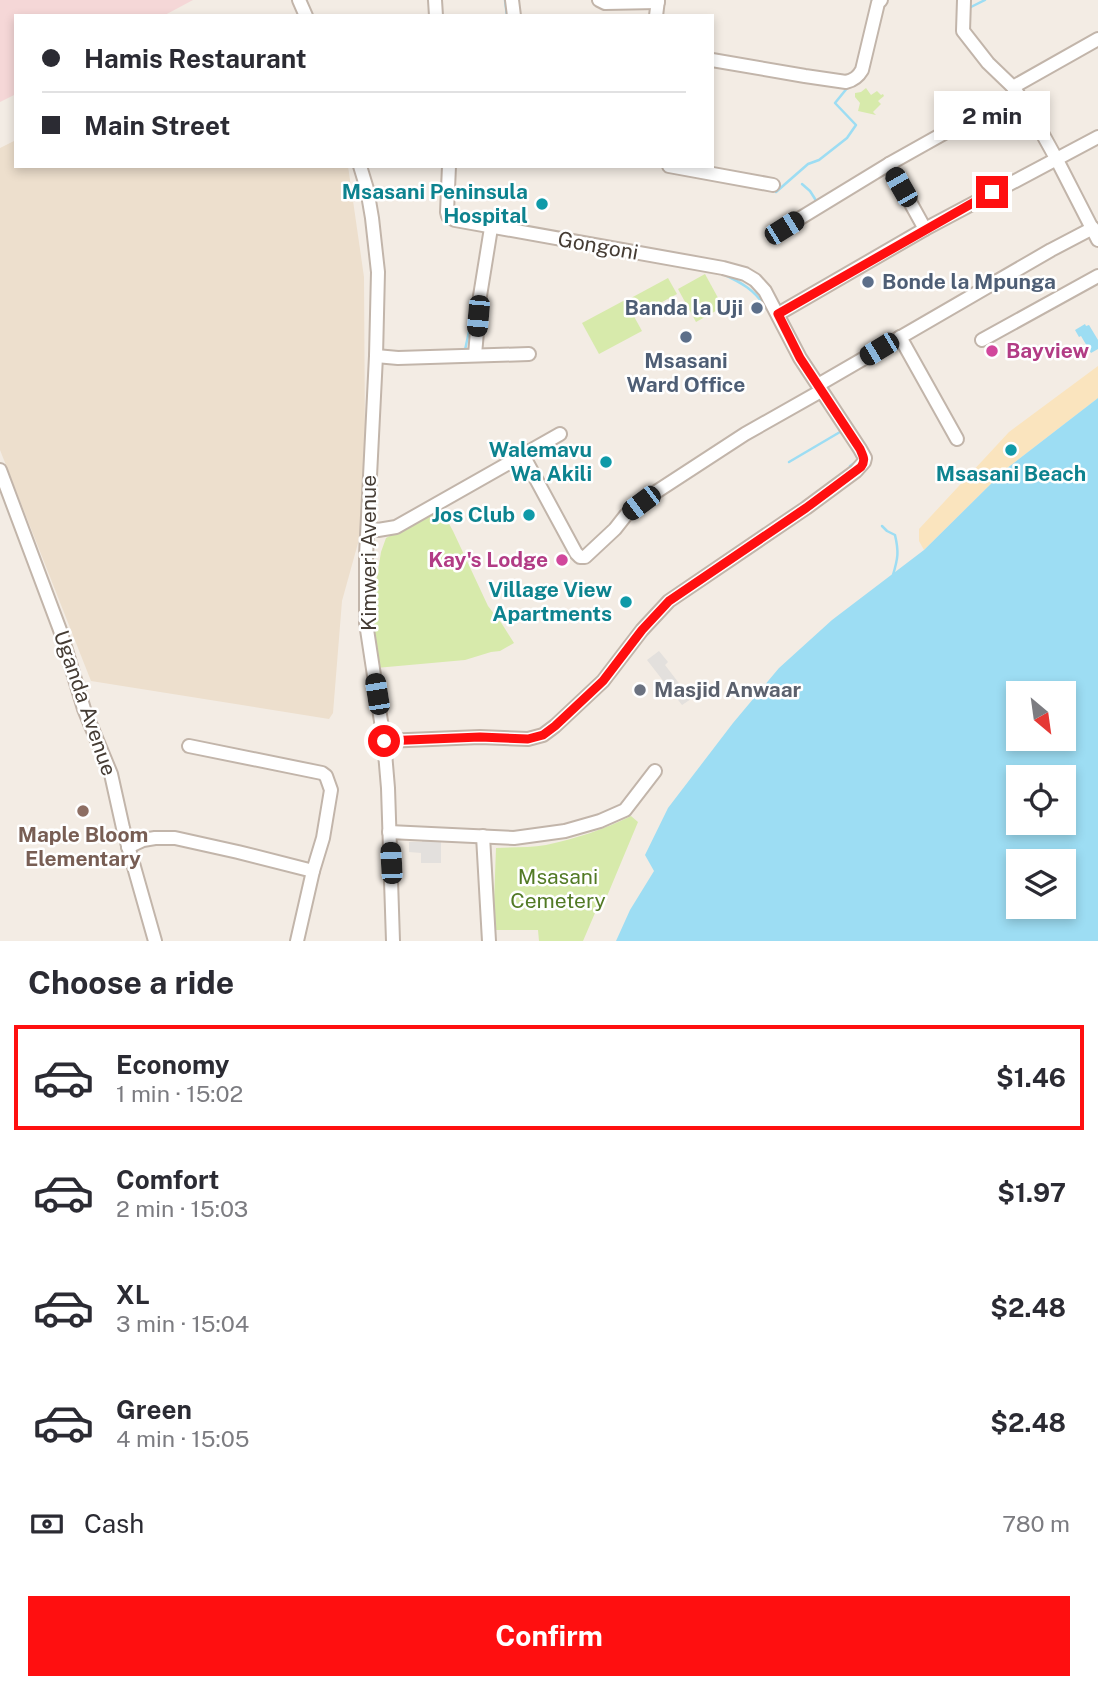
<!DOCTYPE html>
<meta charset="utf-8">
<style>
:root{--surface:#fff;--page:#f2f2f3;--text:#2b2b33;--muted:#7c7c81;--line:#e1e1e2;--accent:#ff0f10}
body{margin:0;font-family:"Public Sans",sans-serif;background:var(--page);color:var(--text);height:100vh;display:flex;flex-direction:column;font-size:26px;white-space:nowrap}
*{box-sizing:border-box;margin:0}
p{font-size:23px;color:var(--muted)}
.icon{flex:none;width:38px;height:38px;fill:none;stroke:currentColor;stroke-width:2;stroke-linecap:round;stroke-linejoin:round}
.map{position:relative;height:941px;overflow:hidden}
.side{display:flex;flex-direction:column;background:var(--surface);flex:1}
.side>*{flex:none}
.hud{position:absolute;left:14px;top:14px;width:700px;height:154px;border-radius:0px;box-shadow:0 4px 10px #0003;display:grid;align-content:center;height:154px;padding:0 28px;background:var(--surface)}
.needle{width:46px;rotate:151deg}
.buttons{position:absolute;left:1006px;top:681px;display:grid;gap:14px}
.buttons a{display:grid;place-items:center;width:70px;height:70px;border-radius:0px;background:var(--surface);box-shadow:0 4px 10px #0003;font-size:35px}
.end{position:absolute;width:32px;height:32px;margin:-16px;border:9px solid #ff0f10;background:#fff;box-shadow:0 0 0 4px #fff}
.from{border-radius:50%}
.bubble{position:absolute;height:49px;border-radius:0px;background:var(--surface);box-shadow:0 4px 10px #0003;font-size:23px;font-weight:700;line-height:49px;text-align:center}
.car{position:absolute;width:21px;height:42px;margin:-21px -10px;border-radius:9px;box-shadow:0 0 5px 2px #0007;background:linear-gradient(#222 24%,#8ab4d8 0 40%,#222 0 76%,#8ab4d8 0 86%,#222 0)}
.hud b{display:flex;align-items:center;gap:24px;height:66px;font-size:26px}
.hud b+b{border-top:2px solid var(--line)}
.hud i{width:18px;height:18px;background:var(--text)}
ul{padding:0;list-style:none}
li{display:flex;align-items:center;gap:21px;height:105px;margin:0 14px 10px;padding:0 14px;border:4px solid transparent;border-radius:0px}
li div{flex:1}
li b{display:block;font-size:26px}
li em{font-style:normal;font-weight:700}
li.selected{border-color:var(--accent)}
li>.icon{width:63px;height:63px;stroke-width:1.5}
h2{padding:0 28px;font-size:32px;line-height:84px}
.pay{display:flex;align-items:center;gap:18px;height:77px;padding:0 28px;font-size:26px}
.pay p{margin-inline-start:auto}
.primary-button{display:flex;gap:14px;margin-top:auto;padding:14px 28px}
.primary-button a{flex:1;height:80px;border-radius:0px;background:var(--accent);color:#fff;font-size:28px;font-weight:700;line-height:80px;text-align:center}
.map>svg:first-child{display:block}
.education{fill:#eddfcd}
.medical{fill:#f5d7d7}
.green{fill:#d7eaab}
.sand{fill:#fae4be}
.parking{fill:#e3e0dd}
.water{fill:#9dddf3;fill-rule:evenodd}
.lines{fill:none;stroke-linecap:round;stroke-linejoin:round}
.stream{stroke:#9dddf3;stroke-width:2.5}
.minor-casing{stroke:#c2b5aa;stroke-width:16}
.minor{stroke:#fff;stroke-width:12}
.route{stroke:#ff0f10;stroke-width:9}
.culture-dot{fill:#0f9aa8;stroke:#fff;stroke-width:2.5}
.service-dot{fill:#5c6f8a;stroke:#fff;stroke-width:2.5}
.hotel-dot{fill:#d1479c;stroke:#fff;stroke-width:2.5}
.worship-dot{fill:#6b7280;stroke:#fff;stroke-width:2.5}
.education-dot{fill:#8d6e63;stroke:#fff;stroke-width:2.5}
.labels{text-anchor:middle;stroke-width:5;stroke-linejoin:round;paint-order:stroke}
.culture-label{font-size:21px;font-weight:bold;fill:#0d838f;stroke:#fff;text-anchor:end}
.street-label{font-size:21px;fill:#453c34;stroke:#fff}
.service-label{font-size:21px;font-weight:bold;fill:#4e5e75;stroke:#fff;text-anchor:start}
.hotel-label{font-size:21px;font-weight:bold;fill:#b23c85;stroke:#fff;text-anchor:start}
.worship-label{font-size:21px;font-weight:bold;fill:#5b616d;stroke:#fff;text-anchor:start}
.education-label{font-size:21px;font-weight:bold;fill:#785e54;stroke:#fff}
.park-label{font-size:21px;fill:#527a25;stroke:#fff}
</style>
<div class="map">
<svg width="1098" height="941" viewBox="0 0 1098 941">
<rect width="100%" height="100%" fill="#f3ece4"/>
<path class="education" d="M16 140V166H348L364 277 365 444 368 507 342 601 333 713 329 719 91 681 0 450V148Z"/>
<path class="medical" d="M0 0H193L163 16H16V94L0 102Z"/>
<g class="green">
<path d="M866 88 871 95 877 91 881 95 883 94 884 96 878 101 881 104 873 112 876 115 858 111 860 103 855 97V93L861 92Z"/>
<path d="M705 274 723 307 696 322 678 289Z"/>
<path d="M668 278 677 294 640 314 631 298Z"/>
<path d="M625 300 642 331 599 354 582 323Z"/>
<path d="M441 509 453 531 488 606 502 624 514 643 500 651 491 652 465 660 376 668 369 626 381 552 386 538Z"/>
<path d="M631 816 638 822 605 901 595 913 583 941H539L538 930H493L496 848C512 847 530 848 546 845 575 839 605 829 631 816Z"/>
</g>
<path class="sand" d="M1098 366V398L1006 469 924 550 919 541V529L1009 432Z"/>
<g class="parking">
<path d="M659 651 668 662 665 665 691 699 682 705 647 660Z"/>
<path d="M422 840H441V863H421V853L409 852V842H422Z"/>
</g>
<g class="water">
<path d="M1085 324 1086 326 1089 325 1098 340V349L1091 353 1081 336 1079 337 1075 330Z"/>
<path d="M1098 398V941H616L630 910 654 871 645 855 668 808 733 723 779 668 832 620 924 550 1006 469ZM1018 693H1064V738H1018ZM1018 777H1064V822H1018ZM1018 861H1064V906H1018Z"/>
</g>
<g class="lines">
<g class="stream">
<path d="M505 0 507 16"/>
<path d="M872 0V1"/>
<path d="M969 8 985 0"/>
<path d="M802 184 810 191 817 202"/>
<path d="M776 192 808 164 819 160 847 138 856 125 835 103 848 87"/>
<path d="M721 273C742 283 754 289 767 309"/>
<path d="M772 318 777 327"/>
<path d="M465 350 471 322"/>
<path d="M789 462 840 432 842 429"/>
<path d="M850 466 856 462"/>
<path d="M882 526 887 531 895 535C899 552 898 558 893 575"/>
</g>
<g class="minor-casing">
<g id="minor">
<path d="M299 0 306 16"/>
<path d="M435 0 436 16"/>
<path d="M512 0 514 16"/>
<path d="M599 0 605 3 658 2"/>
<path d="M964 0 963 31 988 63 1013 87 1031 113 1057 160 1098 240"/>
<path d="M656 16 658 0"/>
<path d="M712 60 805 76 846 82C854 80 858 77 862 70L878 3 881 0"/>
<path d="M1013 87 1098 39"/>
<path d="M889 164 925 229"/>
<path d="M360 166 367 189 372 218 378 272 376 356 366 556V623L384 741 388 788 393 941"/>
<path d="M669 166 773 185"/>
<path d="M784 228 889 164 971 118"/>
<path d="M778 314 925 229 1098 137"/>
<path d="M900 337 957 439"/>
<path d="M982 340 1098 276"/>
<path d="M475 355 480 296 491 228"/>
<path d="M376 356 398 358 529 354"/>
<path d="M818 385 1051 250 1093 228"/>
<path d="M523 455 576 553 580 557H585L615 529 626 515 656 492 745 434 821 391"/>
<path d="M0 470 60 630 84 709 111 774 123 828 155 941"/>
<path d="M368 528 378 530 396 527 560 434"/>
<path d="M384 741 480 737 528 739 543 735 555 726 603 681 642 630 669 601 806 508 856 471 864 462 865 458 860 449 800 358 765 291 755 280 745 274 723 268 455 220 448 216 447 212 449 166"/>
<path d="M189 746 322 773 326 776 331 790 323 838 313 871 297 941"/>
<path d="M389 832 514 838 565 831 600 821 625 810 655 771"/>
<path d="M483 836 489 941"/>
<path d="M128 847 143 840 155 838H175L238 852 313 871"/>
</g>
</g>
<use href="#minor" class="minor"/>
</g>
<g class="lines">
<path class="route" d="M384 741 480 737 528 739 543 735 555 726 603 681 642 630 669 601 806 508 861 467C866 460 863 456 860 449L800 358 778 314 992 192"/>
</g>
<g class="culture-dot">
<circle cx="542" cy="204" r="7"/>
<circle cx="1011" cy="450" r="7"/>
<circle cx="606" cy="462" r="7"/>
<circle cx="529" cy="515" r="7"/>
<circle cx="626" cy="602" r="7"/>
</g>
<g class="service-dot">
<circle cx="868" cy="282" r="7"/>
<circle cx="757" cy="308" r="7"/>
<circle cx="686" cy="337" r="7"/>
</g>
<g class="hotel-dot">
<circle cx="992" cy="351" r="7"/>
<circle cx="562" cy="560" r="7"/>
</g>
<circle class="worship-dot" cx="640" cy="690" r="7"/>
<circle class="education-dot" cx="83" cy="811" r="7"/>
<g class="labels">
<g class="culture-label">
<text x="528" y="199">Msasani Peninsula<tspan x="528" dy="24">Hospital</tspan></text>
<text x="592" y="457">Walemavu<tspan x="592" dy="24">Wa Akili</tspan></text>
<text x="1011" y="481" text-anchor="middle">Msasani Beach</text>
<text x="515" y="522">Jos Club</text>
<text x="612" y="597">Village View<tspan x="612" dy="24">Apartments</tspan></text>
</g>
<g class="street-label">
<text transform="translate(598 246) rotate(10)" y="7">Gongoni</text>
<text transform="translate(369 553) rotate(-90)" y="7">Kimweri Avenue</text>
<text transform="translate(85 703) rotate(71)" y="7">Uganda Avenue</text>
</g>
<g class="service-label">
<text x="882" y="289">Bonde la Mpunga</text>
<text x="743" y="315" text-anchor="end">Banda la Uji</text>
<text x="686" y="368" text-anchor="middle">Msasani<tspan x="686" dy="24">Ward Office</tspan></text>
</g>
<g class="hotel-label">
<text x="1006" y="358">Bayview</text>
<text x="548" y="567" text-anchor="end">Kay's Lodge</text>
</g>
<g class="worship-label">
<text x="654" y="697">Masjid Anwaar</text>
</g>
<g class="education-label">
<text x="83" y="842">Maple Bloom<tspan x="83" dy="24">Elementary</tspan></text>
</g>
<g class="park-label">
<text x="558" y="884">Msasani<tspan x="558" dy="24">Cemetery</tspan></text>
</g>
</g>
</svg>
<div class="buttons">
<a><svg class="needle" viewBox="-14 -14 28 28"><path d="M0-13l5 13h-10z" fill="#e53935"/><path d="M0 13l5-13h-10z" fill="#7c7c81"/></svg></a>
<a><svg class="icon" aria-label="locate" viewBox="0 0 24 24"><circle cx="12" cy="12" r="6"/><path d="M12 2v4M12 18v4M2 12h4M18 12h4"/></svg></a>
<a><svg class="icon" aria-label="layers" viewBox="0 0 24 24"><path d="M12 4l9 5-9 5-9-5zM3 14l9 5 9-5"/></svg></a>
</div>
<i class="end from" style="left:384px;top:741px"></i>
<i class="end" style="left:992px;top:192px"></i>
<div class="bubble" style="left:934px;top:91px;width:116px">2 min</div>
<i class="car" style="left:901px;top:187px;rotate:330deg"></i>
<i class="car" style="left:784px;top:228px;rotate:58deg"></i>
<i class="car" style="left:478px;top:316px;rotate:185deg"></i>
<i class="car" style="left:879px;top:349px;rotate:239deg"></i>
<i class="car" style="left:641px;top:503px;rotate:233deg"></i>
<i class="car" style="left:377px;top:694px;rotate:351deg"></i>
<i class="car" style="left:391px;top:863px;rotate:357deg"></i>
<div class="hud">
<b><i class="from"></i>Hamis Restaurant</b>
<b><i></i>Main Street</b>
</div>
</div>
<section class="side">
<h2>Choose a ride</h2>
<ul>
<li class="selected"><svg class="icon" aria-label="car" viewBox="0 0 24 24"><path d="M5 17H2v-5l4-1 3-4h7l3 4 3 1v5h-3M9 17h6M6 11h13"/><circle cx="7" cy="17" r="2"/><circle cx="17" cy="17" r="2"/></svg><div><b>Economy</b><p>1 min · 15:02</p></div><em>$1.46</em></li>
<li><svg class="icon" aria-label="car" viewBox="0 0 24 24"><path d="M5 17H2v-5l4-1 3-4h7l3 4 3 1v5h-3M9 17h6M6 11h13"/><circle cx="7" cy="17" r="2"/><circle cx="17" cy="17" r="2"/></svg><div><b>Comfort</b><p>2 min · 15:03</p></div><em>$1.97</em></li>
<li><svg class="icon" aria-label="car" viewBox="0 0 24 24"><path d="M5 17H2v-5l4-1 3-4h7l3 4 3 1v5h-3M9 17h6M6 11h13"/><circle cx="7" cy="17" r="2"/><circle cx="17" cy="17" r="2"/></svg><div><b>XL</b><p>3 min · 15:04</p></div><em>$2.48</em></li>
<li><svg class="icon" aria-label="car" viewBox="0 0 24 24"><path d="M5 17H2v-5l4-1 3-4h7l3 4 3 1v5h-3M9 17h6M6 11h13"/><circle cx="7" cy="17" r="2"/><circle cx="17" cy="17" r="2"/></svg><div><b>Green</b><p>4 min · 15:05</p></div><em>$2.48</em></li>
</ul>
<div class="pay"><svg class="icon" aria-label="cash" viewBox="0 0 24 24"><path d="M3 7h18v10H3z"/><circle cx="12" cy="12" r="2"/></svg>Cash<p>780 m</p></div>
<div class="primary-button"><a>Confirm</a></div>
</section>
